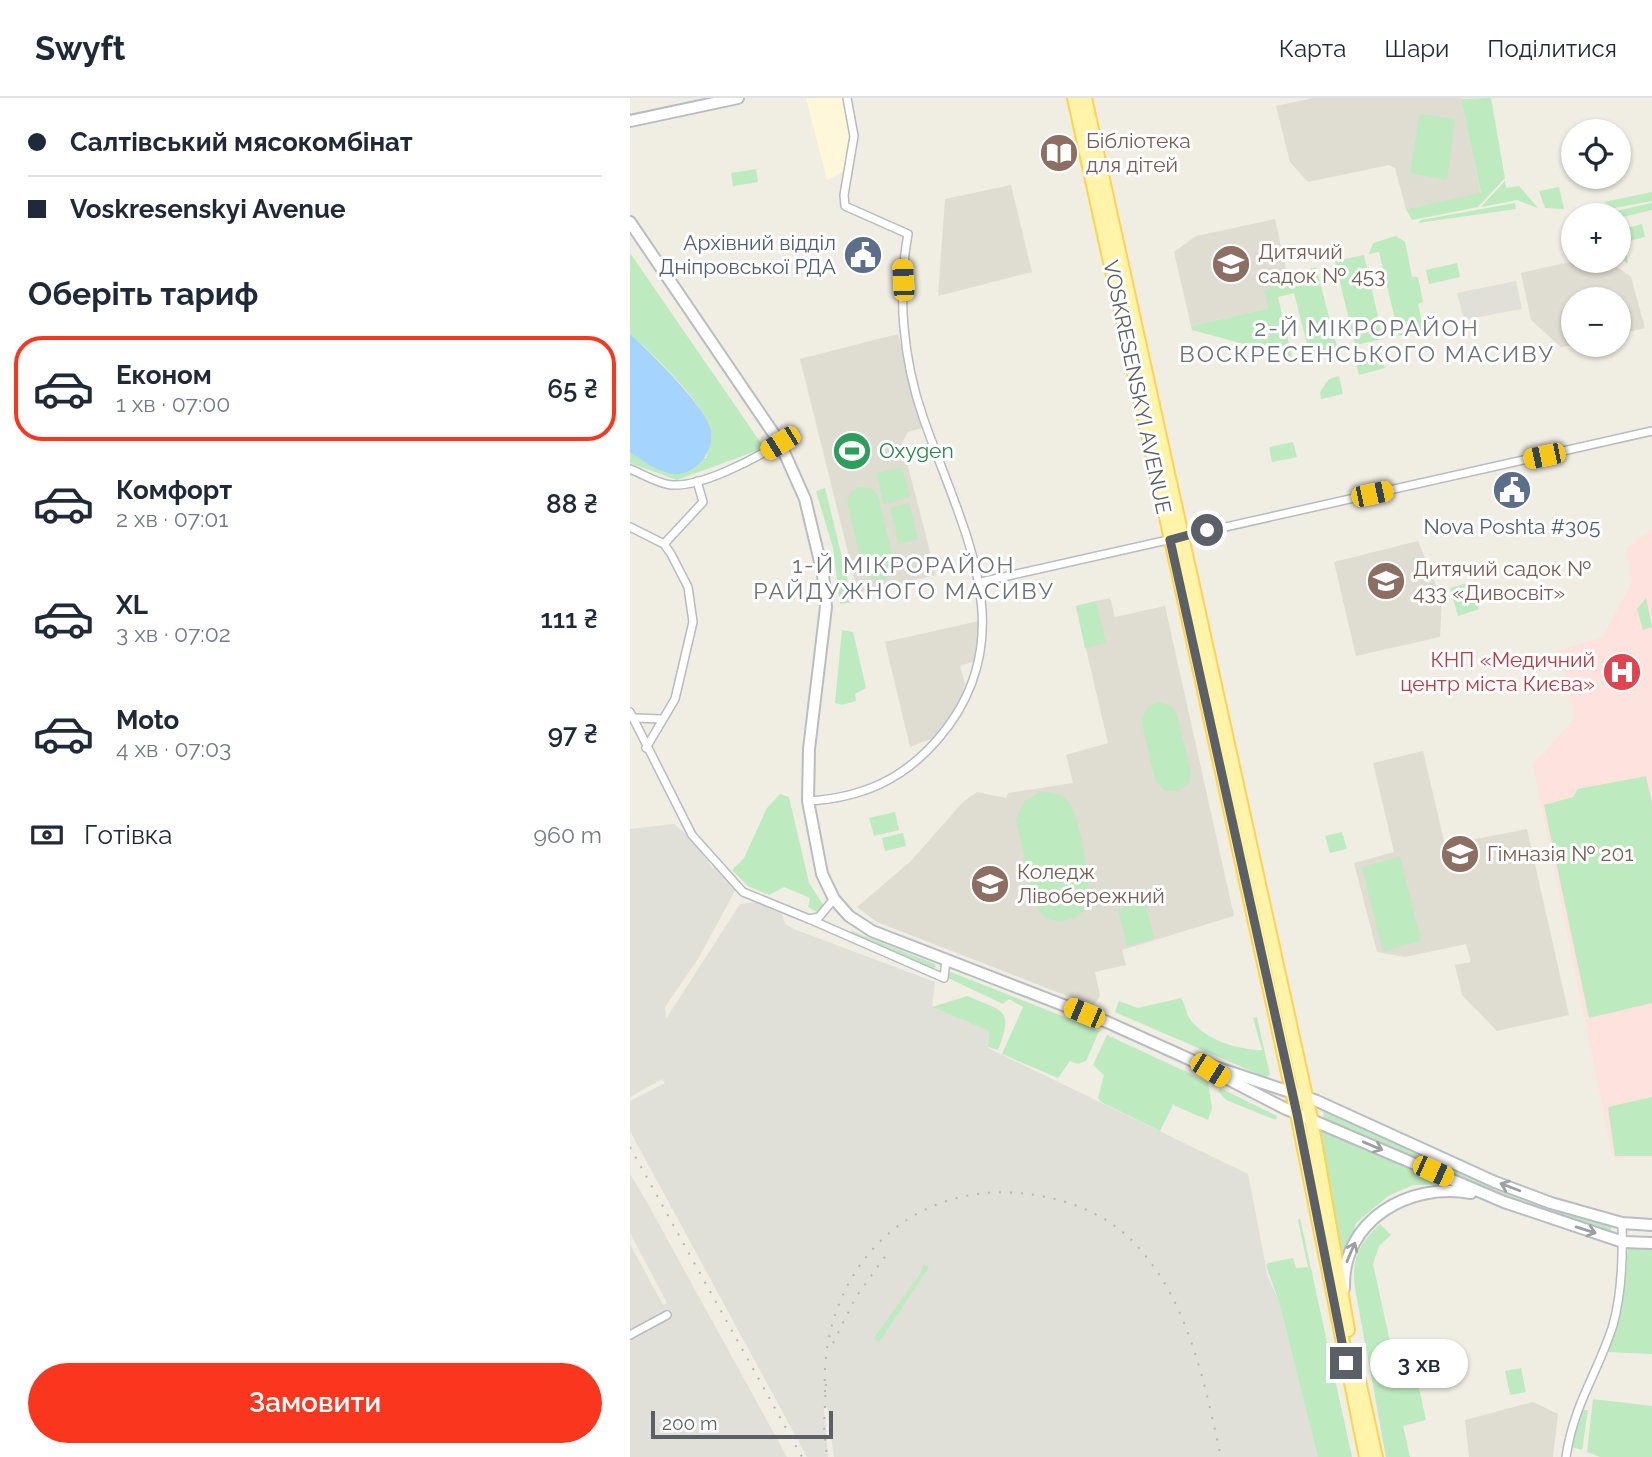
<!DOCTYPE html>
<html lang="uk">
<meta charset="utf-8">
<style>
:root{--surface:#fff;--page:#f2f2f3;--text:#1f2937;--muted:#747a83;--line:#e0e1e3;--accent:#fb361e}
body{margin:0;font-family:Raleway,sans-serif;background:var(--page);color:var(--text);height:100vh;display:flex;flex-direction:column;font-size:26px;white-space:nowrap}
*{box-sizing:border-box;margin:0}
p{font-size:23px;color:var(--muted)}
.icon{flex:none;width:38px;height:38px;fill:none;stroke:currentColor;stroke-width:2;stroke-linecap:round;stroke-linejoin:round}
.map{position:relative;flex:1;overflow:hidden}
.sheet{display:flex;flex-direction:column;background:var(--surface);width:630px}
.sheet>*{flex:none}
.guide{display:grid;align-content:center;height:154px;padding:0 28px;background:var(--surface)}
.controls{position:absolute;left:931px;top:21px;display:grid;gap:14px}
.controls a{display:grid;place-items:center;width:70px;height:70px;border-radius:50%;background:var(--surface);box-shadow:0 2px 5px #0004;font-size:35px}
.scale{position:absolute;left:21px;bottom:18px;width:182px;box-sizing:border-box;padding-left:7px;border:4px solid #5b6066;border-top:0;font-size:19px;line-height:24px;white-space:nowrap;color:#5b6066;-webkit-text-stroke:5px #fff;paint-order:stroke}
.end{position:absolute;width:32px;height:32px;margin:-16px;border:9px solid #5b6066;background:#fff;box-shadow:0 0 0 4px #fff}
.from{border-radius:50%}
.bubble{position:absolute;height:49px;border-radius:24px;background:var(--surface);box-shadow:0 2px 5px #0004;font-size:23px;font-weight:600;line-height:49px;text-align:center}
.car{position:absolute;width:21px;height:42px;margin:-21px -10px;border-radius:9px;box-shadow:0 0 5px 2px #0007;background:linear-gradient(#f5c518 24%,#345 0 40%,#f5c518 0 76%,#345 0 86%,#f5c518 0)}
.guide b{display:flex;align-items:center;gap:24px;height:66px;font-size:26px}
.guide b+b{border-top:2px solid var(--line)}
.guide i{width:18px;height:18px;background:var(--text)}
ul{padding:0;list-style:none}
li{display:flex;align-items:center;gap:21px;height:105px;margin:0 14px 10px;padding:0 14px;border:4px solid transparent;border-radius:28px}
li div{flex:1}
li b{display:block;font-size:26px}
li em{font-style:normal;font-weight:600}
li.current{border-color:var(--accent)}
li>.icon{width:63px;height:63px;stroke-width:1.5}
h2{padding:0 28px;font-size:32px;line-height:84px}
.pay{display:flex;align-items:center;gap:18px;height:77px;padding:0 28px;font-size:26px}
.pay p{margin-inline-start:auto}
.action{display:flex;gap:14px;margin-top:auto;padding:14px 28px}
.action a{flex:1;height:80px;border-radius:42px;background:var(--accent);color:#fff;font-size:28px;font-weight:600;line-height:80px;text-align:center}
header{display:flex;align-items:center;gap:42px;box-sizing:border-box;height:98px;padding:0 35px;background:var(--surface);border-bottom:2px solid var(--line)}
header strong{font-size:33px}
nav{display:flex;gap:38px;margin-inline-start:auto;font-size:24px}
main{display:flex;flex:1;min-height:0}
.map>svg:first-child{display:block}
.commercial{fill:#fff7d9}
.industrial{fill:#e0dfd8}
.education{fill:#dfdcd2}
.medical{fill:#fee2de}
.green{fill:#bdeabe}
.water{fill:#a4d4ff}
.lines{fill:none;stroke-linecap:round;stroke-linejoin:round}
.street-casing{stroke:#b8bbc1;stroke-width:10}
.secondary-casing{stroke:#b9bdc3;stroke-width:14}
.primary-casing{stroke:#ffd34d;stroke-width:16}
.street{stroke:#fff;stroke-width:7}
.secondary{stroke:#fff;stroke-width:10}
.primary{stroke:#fff4a9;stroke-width:12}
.rail{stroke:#b5b6b7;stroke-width:2;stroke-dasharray:2 9;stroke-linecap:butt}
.oneway{stroke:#9da0a3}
.route{stroke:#5b6066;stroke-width:9}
.labels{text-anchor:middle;stroke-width:6;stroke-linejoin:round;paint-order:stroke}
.education-label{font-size:21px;fill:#785e54;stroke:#fff;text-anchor:start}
.service-label{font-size:21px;fill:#4e5e75;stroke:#fff;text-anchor:end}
.street-label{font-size:21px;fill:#5b6066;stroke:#fff}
.leisure-label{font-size:21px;fill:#27864d;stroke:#fff;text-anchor:start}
.health-label{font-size:21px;fill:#be3a42;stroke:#fff;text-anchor:end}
.neighbourhood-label{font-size:23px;letter-spacing:2px;fill:#6c7278;stroke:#fff}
</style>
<header>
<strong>Swyft</strong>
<nav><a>Карта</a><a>Шари</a><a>Поділитися</a></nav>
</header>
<main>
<section class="sheet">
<div class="guide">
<b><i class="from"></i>Салтівський мясокомбінат</b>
<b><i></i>Voskresenskyi Avenue</b>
</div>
<h2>Оберіть тариф</h2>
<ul>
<li class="current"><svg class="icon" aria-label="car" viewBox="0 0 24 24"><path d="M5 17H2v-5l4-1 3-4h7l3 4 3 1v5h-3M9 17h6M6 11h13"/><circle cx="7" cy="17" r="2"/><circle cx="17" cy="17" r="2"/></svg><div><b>Економ</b><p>1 хв · 07:00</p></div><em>65 ₴</em></li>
<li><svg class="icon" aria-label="car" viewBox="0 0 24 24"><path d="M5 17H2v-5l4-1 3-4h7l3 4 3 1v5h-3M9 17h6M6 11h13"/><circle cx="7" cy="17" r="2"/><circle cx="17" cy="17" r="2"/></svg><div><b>Комфорт</b><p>2 хв · 07:01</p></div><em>88 ₴</em></li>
<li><svg class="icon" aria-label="car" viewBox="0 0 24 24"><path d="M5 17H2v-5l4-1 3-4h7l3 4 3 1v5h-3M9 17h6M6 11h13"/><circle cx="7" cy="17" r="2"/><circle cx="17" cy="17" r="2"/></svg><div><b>XL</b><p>3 хв · 07:02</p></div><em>111 ₴</em></li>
<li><svg class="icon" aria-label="car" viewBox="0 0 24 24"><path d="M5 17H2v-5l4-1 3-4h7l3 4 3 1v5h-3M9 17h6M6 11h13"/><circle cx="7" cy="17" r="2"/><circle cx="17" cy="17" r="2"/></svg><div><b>Moto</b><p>4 хв · 07:03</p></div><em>97 ₴</em></li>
</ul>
<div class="pay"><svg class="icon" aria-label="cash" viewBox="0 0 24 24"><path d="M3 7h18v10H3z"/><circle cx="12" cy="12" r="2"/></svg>Готівка<p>960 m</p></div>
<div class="action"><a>Замовити</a></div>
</section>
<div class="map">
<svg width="1022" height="1359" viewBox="0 0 1022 1359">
<rect width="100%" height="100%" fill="#f0ede3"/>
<path class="commercial" d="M176 0H213L221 34 219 50 214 73 197 82Z"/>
<g class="industrial">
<path d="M886 183 892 211 839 221 833 218 827 195Z"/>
<path d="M44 726 64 743 83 771 86 769 106 791 68 861 35 909 36 921 110 806 126 804 152 816 155 826 164 831 305 884 302 909 359 933 358 950 618 1076 638 1179 649 1204 688 1359H204L197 1309 194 1310 198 1359H177L0 1033V1003L35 985 32 981 0 999V731Z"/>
<path d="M0 1076 14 1099 157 1359H0V1146L33 1207 37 1205 0 1135Z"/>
</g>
<g class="education">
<path d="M684 0H831L851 96 776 111 765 70 759 67 678 84 660 64 646 8Z"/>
<path d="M381 87 402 174 308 198 315 101Z"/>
<path d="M645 121 658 180 639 210 561 228 544 154 566 138Z"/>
<path d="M944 163 945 167 979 163 1001 179 1015 230 989 236V201H943V247L931 249 901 222 891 175Z"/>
<path d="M268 236 292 330 278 334 272 345 306 477 228 495 170 261Z"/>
<path d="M788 443 812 502 810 539 726 558 704 464Z"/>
<path d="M480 500 485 519 535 508 604 818 492 852 496 867 465 874 470 898 463 908 247 824 227 809 281 763 333 704 347 694 376 700 378 695 443 685 436 657 478 645 446 508Z"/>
<path d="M349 523 345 563 330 568 335 586 328 611 303 640 280 649 255 544Z"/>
<path d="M793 653 815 747 897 731 939 917 867 933 832 897 825 867 841 864 836 846 775 859 747 854 724 765 764 754 743 665Z"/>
<path d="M903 1304 928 1316 923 1359H839L835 1322Z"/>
</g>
<path class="medical" d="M1022 431V1060H983L903 667 945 620 929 552 972 540 1002 485 996 451Z"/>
<g class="green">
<path d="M861 0 875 80 848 109 782 122 776 111 851 95 831 1Z"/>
<path d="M790 16 825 21 817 82 780 75Z"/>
<path d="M126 71 128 84 103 88 101 75Z"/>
<path d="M875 83 876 90 889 88 908 110 887 102 851 109Z"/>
<path d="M929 89 934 111 915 110 909 93Z"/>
<path d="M1022 94V103L984 110 974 104Z"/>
<path d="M885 105 886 111 788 125 791 122Z"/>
<path d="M1022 105V112L989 120V117L972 116Z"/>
<path d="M1012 126 1015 139 995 144 998 166 989 159V132Z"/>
<path d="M766 138 775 144 782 179H788L793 204 788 206 794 232 769 238 749 154 739 156 743 145Z"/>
<path d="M0 155 133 348 126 353 47 382 0 365V354L18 366 76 360C79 350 83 338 79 327 68 299 24 257 0 236Z"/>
<path d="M734 157 753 241 725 247 705 163Z"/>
<path d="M827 165 830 179 799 186 796 172Z"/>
<path d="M686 169 708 253 680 258 664 195 648 199 662 259 562 232 561 228 639 210 635 193 657 178Z"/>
<path d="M751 254 755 270 729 277 725 261Z"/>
<path d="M709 278 713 296 691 301 690 294 699 281Z"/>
<path d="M663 344 667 359 642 364 639 349Z"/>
<path d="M272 369 280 399 254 406 246 375Z"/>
<path d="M228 389 241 390 248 397 265 468 263 475 254 482 239 480 233 471 217 403 221 394Z"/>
<path d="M195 390 223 504 210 506 203 450 186 393Z"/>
<path d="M279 405 288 441 269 446 260 410Z"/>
<path d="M841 484 849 511 828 518 820 490Z"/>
<path d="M1016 500 1022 529 1013 532 1007 511Z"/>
<path d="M466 503 476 545 455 550 446 508Z"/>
<path d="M212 532 223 534 236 590 225 596 226 603 212 607 205 605Z"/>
<path d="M528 604 541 608 546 614 561 674 559 685 546 693 534 692 525 682 511 621 519 608Z"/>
<path d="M1016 678 1022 706V905L959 920 914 707 943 699 948 691Z"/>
<path d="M410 694C422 693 433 696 440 706 450 720 464 795 456 810L447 819 430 824 416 820 404 806 386 722 394 704Z"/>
<path d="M150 696 159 699 179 785 194 808 187 814 178 809 180 800 154 789 139 797 118 788 102 772 114 760 137 710Z"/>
<path d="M265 714 269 732 244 738 239 720Z"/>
<path d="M712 734 717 751 700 755 695 738Z"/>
<path d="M273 735 276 748 255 753 252 740Z"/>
<path d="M770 759 791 843 753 853 732 769Z"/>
<path d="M515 804 524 841 497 848 488 811Z"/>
<path d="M222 833 305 866 306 869 301 871 220 835Z"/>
<path d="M321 874 465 931 469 933 456 963 448 966 440 963 428 980 372 956 393 909 379 901 373 906 318 880 317 877Z"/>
<path d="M337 898C374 914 384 910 368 952L358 949 359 933 302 909Z"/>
<path d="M551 900C555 906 556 915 560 921 575 942 608 952 632 952L623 920 627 919 640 977 635 979 485 914 489 903 508 910Z"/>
<path d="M477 937 578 984 582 1010 578 1022 543 1007 530 1033 471 1004 468 1000 474 977 463 967Z"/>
<path d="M590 990 647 1018 646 1022 596 1002 588 993Z"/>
<path d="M1022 999V1058H985L978 1009Z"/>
<path d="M693 1011 981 1126V1135L907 1114 694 1022Z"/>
<path d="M687 1028 822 1086 783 1087 758 1098 726 1125 711 1172Z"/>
<path d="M670 1120 722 1359H688L649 1204 636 1167 638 1165 663 1160 666 1170 678 1169 668 1122Z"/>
<path d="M750 1126 761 1137 749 1148 743 1166 762 1253 780 1249 796 1322 773 1328 780 1359H756L725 1190C721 1161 729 1146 750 1126Z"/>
<path d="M998 1148 1022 1151V1256L977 1254 992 1210Z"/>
<path d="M293 1166 299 1169 249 1244 244 1240 291 1175Z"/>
<path d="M891 1270 896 1294 880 1297 875 1273Z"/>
<path d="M963 1301 1022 1308V1359H970L957 1354Z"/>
<path d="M949 1312H958L952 1352 942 1349Z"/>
</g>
<path class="water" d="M0 236C18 252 74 307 80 329 87 351 66 379 42 376 26 373 13 363 0 354Z"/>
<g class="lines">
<g class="street-casing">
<g id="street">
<path d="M0 371C13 376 28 386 42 387 72 389 124 361 150 345"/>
<path d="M0 429 34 446 41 456 58 489 63 524 45 601 16 650"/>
<path d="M34 446 73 404 67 383"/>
<path d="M351 484 1022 333"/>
<path d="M0 614 62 737 113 794 179 821 189 819 204 801"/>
<path d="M5 620 31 621"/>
<path d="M178 703C231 700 273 682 308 641 397 537 331 430 293 319 273 262 267 195 278 136L215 108 214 97 224 38 217 0"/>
<path d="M179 821 314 880 316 862"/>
<path d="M0 1237 37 1217"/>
<path d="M936 1359C944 1305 968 1275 983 1227 992 1195 993 1158 992 1125"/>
</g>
</g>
<g class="secondary-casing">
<g id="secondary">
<path d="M0 23 108 0"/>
<path d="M0 124 150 345 175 401 193 476 196 509 179 651 178 703 192 776 204 801 219 818 242 833 477 924 559 961 656 1011 874 1104 993 1144 1022 1145"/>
<path d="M579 967 687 1003 865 1084 921 1105 992 1125 1022 1127"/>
<path d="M714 1190C712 1122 779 1084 841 1095"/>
</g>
</g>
<g class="primary-casing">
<g id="primary">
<path d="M444 0 667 1016 736 1359"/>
<path d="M455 0 681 1021 718 1232"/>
<path d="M724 1260 746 1359"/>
</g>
</g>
<use href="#street" class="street"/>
<use href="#secondary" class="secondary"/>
<use href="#primary" class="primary"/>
<g class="rail">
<path d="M0 1049 172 1359"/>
<path d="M203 1245 226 1199 259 1153"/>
<path d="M196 1286 194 1328 197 1359"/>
<path d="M195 1294C189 1170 284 1074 411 1098 446 1104 484 1121 508 1149 559 1205 575 1287 591 1359"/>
</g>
</g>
<defs><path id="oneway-shaft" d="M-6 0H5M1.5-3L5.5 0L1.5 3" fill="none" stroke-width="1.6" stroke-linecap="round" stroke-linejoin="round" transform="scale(1.75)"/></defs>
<g class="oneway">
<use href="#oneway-shaft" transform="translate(743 1048) rotate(23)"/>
<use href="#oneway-shaft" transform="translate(880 1089) rotate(-159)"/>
<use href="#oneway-shaft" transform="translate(956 1132) rotate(17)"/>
<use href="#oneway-shaft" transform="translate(721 1154) rotate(-67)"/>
</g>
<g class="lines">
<path class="route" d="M577 432 540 442 667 1016 716 1265"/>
</g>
<defs>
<g id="library-disc" transform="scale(2.0125)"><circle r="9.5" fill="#8d6e63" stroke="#fff"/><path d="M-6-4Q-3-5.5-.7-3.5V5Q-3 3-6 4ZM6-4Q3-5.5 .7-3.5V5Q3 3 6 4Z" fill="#fff"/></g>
<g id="civic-disc" transform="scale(2.0125)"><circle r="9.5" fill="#5c6f8a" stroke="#fff"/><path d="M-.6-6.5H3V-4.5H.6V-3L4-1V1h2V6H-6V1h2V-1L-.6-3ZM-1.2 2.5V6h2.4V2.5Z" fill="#fff"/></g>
<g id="school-disc" transform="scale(2.0125)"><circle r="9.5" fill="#8d6e63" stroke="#fff"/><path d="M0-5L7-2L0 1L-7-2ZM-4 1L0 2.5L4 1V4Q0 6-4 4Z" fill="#fff"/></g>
<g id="stadium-disc" transform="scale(2.0125)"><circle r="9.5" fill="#2e9e5b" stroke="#fff"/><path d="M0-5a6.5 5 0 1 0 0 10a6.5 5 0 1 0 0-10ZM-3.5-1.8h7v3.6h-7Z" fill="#fff"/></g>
<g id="hospital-disc" transform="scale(2.0125)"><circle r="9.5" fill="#e0444e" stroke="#fff"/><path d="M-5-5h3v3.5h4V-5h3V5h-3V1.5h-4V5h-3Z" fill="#fff"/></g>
<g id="university-disc" transform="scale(2.0125)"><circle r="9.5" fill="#8d6e63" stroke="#fff"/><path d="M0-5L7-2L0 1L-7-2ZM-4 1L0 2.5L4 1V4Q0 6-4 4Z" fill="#fff"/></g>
</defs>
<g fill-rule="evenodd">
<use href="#library-disc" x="429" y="55"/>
<use href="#civic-disc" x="233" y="157"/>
<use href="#school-disc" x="601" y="166"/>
<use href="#stadium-disc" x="222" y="353"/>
<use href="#civic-disc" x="882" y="392"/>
<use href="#school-disc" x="756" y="483"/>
<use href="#hospital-disc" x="992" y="574"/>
<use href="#school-disc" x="830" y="756"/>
<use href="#university-disc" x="360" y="786"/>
</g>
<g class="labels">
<g class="education-label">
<text x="456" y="50">Бібліотека<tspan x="456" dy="24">для дітей</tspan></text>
<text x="628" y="161">Дитячий<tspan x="628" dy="24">садок № 453</tspan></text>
<text x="783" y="478">Дитячий садок №<tspan x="783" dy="24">433 «Дивосвіт»</tspan></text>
<text x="857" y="763">Гімназія № 201</text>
<text x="387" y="781">Коледж<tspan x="387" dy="24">Лівобережний</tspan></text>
</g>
<g class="service-label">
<text x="206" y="152">Архівний відділ<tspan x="206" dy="24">Дніпровської РДА</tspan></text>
<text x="882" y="436" text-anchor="middle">Nova Poshta #305</text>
</g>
<g class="street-label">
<text transform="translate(507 289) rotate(78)" y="7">VOSKRESENSKYI AVENUE</text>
</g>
<g class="leisure-label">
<text x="249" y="360">Oxygen</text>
</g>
<g class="health-label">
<text x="965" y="569">КНП «Медичний<tspan x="965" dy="24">центр міста Києва»</tspan></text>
</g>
<g class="neighbourhood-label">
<text x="737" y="238">2-Й МІКРОРАЙОН<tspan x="737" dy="26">ВОСКРЕСЕНСЬКОГО МАСИВУ</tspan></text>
<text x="274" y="475">1-Й МІКРОРАЙОН<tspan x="274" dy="26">РАЙДУЖНОГО МАСИВУ</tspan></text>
</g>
</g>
</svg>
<div class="controls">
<a><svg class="icon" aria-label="locate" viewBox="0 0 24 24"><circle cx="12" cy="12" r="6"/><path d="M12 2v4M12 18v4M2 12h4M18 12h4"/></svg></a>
<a>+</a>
<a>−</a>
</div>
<div class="scale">200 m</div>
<i class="end from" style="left:577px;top:432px"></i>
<i class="end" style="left:716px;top:1265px"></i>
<div class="bubble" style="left:740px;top:1241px;width:98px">3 хв</div>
<i class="car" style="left:273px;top:182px;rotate:357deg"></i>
<i class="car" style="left:150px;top:345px;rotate:238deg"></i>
<i class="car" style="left:914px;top:358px;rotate:258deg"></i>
<i class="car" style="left:742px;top:396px;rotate:78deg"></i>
<i class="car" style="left:454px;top:915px;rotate:293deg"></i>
<i class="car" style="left:580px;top:972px;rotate:122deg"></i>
<i class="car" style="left:803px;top:1073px;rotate:114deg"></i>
</div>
</main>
